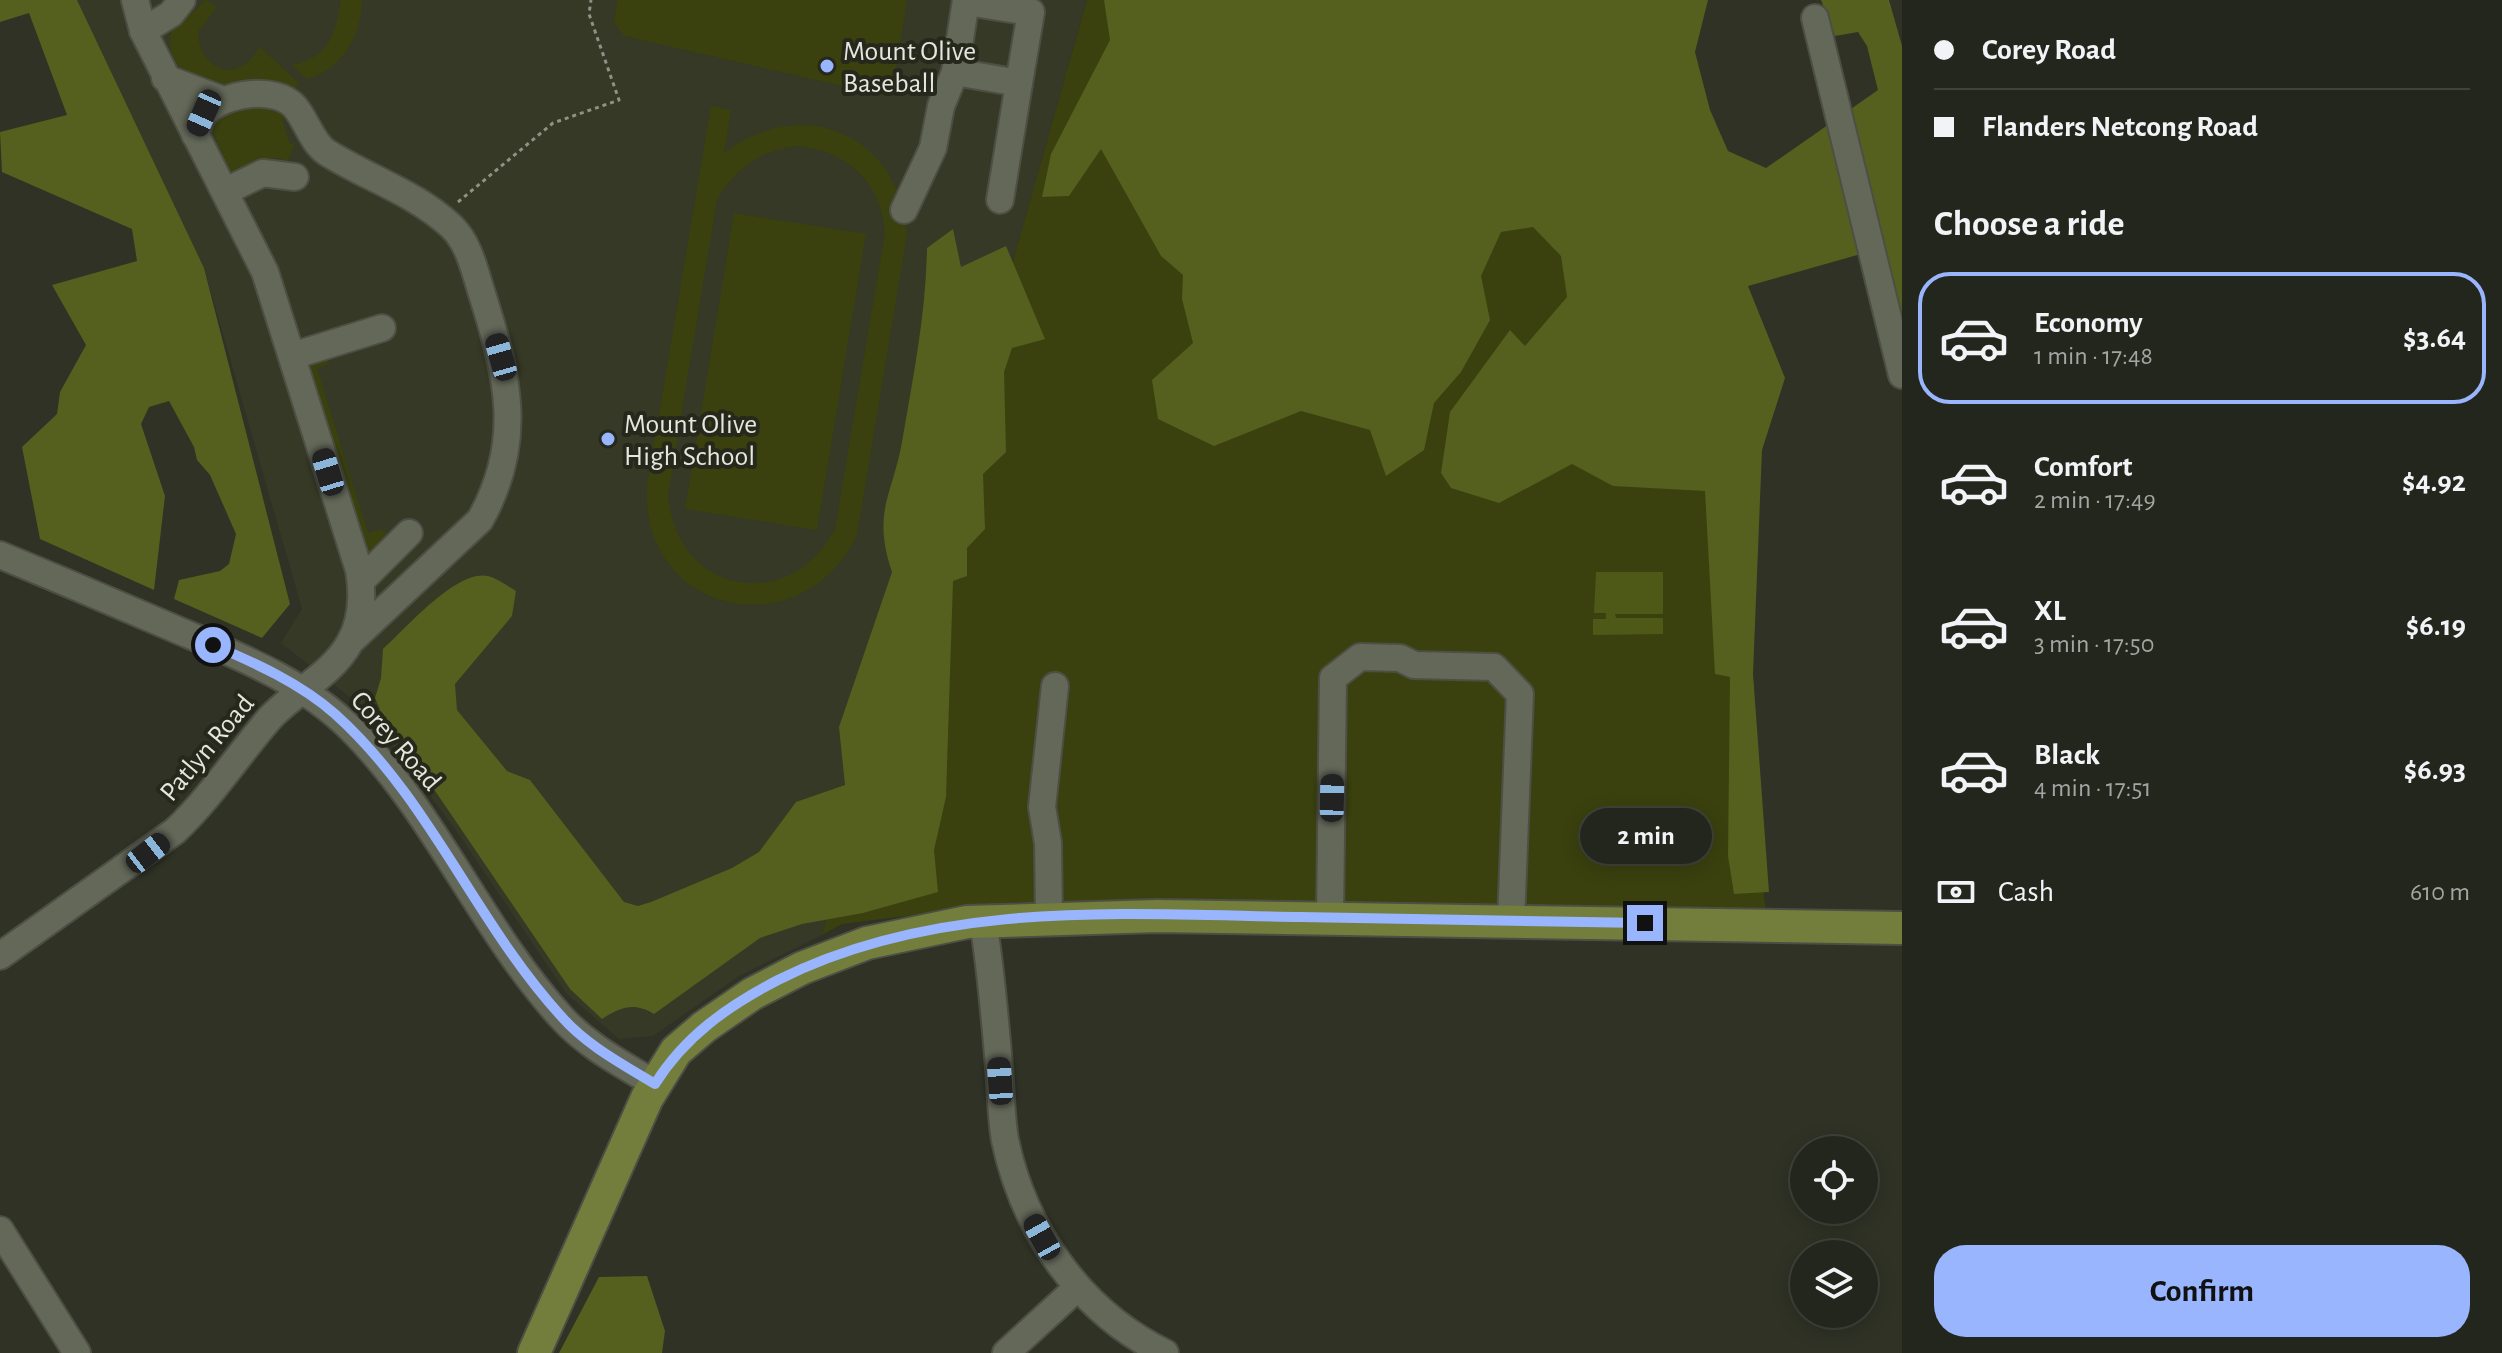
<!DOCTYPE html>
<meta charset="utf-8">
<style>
:root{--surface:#23261c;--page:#2b2e25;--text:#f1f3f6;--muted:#a3a5a3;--line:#40433b;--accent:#99b5fd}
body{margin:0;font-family:"Alegreya Sans",sans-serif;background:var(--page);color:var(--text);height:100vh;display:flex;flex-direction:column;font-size:30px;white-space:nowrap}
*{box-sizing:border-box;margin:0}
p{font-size:26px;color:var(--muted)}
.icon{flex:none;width:44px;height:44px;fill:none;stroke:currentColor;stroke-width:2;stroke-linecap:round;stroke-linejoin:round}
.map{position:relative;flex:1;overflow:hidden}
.side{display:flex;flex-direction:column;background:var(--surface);width:600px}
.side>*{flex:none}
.guide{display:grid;align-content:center;height:176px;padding:0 32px;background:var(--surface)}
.controls{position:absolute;left:1790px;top:1136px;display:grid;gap:16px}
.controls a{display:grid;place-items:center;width:88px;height:88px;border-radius:50%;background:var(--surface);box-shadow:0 4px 20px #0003,0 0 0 2px var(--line);font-size:40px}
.end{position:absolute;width:36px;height:36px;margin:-18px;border:10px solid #99b5fd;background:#111;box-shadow:0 0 0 4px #111}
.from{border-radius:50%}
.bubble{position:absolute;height:56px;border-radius:28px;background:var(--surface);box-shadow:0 4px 20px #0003,0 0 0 2px var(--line);font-size:26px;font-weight:600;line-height:56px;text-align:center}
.car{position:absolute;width:24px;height:48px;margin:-24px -12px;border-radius:10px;box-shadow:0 0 6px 2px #0007;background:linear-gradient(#222 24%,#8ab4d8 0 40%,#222 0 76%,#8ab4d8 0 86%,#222 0)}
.guide b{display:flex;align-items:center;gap:28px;height:76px;font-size:30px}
.guide b+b{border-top:2px solid var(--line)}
.guide i{width:20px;height:20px;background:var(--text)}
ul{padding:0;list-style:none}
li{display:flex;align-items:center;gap:24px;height:132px;margin:0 16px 12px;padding:0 16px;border:4px solid transparent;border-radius:32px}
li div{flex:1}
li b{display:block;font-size:30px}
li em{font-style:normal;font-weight:600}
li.selected{border-color:var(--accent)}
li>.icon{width:72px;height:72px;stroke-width:1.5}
h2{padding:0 32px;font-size:36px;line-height:96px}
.pay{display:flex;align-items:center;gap:20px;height:88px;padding:0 32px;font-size:30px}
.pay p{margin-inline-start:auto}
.cta{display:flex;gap:16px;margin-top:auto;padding:16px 32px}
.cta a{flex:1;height:92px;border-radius:32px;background:var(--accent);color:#111;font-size:32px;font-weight:600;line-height:92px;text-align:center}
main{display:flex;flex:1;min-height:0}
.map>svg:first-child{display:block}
.built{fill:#353925}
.green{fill:#3a410e;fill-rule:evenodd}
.forest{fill:#555f1e}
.water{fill:#4f5917}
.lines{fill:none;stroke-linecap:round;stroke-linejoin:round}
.minor-casing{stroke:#4d4f44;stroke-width:30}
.major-casing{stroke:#4d4f44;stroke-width:36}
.path{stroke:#8f9287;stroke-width:3;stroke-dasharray:4 4;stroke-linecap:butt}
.minor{stroke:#646859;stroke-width:26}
.major{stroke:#747e3c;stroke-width:32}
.route{stroke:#99b5fd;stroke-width:10}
.poi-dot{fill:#99b5fd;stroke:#26281c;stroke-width:3}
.labels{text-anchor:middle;stroke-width:8;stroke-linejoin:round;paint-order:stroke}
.poi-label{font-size:28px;fill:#e5e7df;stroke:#26281c;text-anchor:start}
.street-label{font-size:28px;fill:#e5e7df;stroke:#26281c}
</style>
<main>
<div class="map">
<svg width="1902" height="1353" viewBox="0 0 1902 1353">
<rect width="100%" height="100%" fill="#2f3225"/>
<path class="built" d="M77 0H1087L822 935 739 976 653 1036 619 1039 566 993 455 829 366 710 281 643 302 609 204 268Z"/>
<g class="green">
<path d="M206 0 217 7 198 32C197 53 217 80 242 66 249 63 255 53 260 47L299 83 296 89C266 82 251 91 226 88 196 85 164 66 171 32Z"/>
<path d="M341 0H362C361 37 343 68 307 79L292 65C330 58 335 33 341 0Z"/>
<path d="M617 0H907L891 97 624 36 614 22Z"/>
<path d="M1087 0H1655L1766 913 1018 902 842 924 822 935Z"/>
<path d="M273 106 286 118 282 120 290 144 295 143 287 163H282V158H271L270 163 230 171 208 122 236 107Z"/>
<path d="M711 106 731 110 724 153C802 93 900 134 907 234L857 535C802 650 639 615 647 485ZM795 146C846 149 881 181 885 233L835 529C789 616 676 594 668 495L717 200C736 168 758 152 795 146Z"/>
<path d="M734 213 866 234 817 530 685 509Z"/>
<path d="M328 358 329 364 317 368 368 533 381 529 391 536 368 559 308 368 313 362Z"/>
</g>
<g class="forest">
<path d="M0 0H77L204 268 290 604 262 638 174 599 179 580 220 571 229 564 236 534 210 475 197 460 194 447 169 401 149 407 141 424 165 496 154 590 40 539 22 447 57 414 60 392 86 345 52 285 137 261 132 229 2 172 0 132 67 115 29 13 0 22Z"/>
<path d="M1104 0H1708L1695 52 1710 110 1728 151 1766 168 1878 90 1867 46 1858 32 1835 36 1821 0H1889L1902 46V335L1882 248 1748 286 1785 378 1762 450 1753 674 1769 892 1734 894 1728 856 1730 677 1715 674 1705 491 1613 486 1572 464 1499 503 1451 488 1441 473 1450 412 1510 330 1525 346 1567 297 1561 256 1533 227 1501 232 1481 276 1490 320 1461 372 1434 403 1424 450 1386 476 1370 430 1301 411 1214 446 1158 419 1152 380 1193 343 1182 299 1183 275 1161 256 1101 149 1069 196 1042 197 1051 154 1110 40Z"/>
<path d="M953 229 961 267 1006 246 1045 339 1012 348 1004 372 1006 452 983 474 985 529 967 548V576L953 581 946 797 934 850 938 892 863 913 802 924 760 938 654 1014C634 1002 621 1007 602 1019L570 989 380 710 375 698 381 678 383 649C406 628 457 569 488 576 498 579 508 586 516 591L512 616 455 684 457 710 507 771 530 780 624 902 638 906 651 902 732 868 759 852 796 802 845 785 839 727 892 572C872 512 892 497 902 442 913 377 926 314 927 248Z"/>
<path d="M647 1276 665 1331 662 1353H559L599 1277Z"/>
</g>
<path class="water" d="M1596 572H1663V614H1615L1616 618H1663V634L1593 635V619H1606V613H1594Z"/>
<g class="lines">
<g class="minor-casing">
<g id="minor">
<path d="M1815 18 1902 375"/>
<path d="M143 31 171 14 182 0"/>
<path d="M955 72 1019 83 1031 12 967 2"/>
<path d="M165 78 223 100"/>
<path d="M195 135C198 128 200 118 205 113 223 93 276 85 295 107 306 120 312 142 326 152 367 178 414 192 451 226 470 244 475 273 483 297 508 377 524 442 480 520L353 639"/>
<path d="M226 191 263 173 295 177"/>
<path d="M1000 200 1019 83"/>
<path d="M904 210 933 148 941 106 955 72 966 0"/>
<path d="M292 356 382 328"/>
<path d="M0 555C58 579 115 603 173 628 236 655 302 680 351 729 436 814 481 929 561 1017 587 1046 622 1064 655 1084"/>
<path d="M361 581 409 533"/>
<path d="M1049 917 1048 843 1042 807 1055 686"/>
<path d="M1330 918 1333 678 1360 657 1400 658 1414 665 1494 667 1520 694 1511 921"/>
<path d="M983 921C991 970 995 1018 999 1067 1001 1091 1001 1117 1005 1140 1024 1231 1081 1312 1165 1353"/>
<path d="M0 956 175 831C211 797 238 755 270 718 295 691 332 675 350 642 363 619 363 594 359 570L265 272 143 31 135 0"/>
<path d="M0 1230 77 1353"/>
<path d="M1006 1353 1077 1288"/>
</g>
</g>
<g class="major-casing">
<path id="major" d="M534 1353 647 1098 676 1051 704 1027 752 994 802 968 867 943 967 922 1157 916 1902 928"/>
</g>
<path class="path" d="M458 202 553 123 619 100 589 14 591 0"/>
<use href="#minor" class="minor"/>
<use href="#major" class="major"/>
</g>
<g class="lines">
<path class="route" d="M213 645C255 663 300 683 335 714 430 799 476 923 561 1016 586 1045 622 1064 655 1084 685 1036 728 1006 778 980 939 899 1125 914 1300 917 1415 919 1530 921 1645 923"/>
</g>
<g class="poi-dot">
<circle cx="827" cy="66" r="8"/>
<circle cx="608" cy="439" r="8"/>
</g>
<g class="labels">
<g class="poi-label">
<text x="843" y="60">Mount Olive<tspan x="843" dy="32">Baseball</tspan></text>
<text x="624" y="433">Mount Olive<tspan x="624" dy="32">High School</tspan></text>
</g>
<g class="street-label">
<text transform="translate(397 740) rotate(49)" y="10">Corey Road</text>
<text transform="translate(206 747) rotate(-50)" y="10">Patlyn Road</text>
</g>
</g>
</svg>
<div class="controls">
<a><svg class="icon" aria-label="locate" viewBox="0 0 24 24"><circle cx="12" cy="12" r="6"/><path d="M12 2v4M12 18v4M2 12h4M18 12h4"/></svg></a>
<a><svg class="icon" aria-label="layers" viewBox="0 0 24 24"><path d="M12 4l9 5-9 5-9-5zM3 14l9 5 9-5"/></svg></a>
</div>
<i class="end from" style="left:213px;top:645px"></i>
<i class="end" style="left:1645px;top:923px"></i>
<div class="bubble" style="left:1580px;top:808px;width:132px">2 min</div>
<i class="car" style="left:204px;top:113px;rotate:204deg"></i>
<i class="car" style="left:501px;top:357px;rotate:344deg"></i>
<i class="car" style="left:328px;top:472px;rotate:343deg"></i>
<i class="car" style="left:1332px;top:798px;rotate:1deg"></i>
<i class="car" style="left:148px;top:853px;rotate:52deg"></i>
<i class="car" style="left:1000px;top:1081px;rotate:356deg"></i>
<i class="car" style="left:1042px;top:1237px;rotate:331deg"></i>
</div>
<section class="side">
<div class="guide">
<b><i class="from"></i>Corey Road</b>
<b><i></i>Flanders Netcong Road</b>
</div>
<h2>Choose a ride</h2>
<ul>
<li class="selected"><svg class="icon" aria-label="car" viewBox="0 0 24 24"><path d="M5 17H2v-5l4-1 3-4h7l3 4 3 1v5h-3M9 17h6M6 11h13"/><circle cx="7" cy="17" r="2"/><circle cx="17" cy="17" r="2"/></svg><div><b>Economy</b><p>1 min · 17:48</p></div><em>$3.64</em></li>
<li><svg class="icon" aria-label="car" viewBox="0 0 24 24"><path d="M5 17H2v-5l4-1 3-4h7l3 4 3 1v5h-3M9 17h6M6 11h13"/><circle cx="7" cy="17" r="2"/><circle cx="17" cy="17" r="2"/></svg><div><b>Comfort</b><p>2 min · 17:49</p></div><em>$4.92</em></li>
<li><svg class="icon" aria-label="car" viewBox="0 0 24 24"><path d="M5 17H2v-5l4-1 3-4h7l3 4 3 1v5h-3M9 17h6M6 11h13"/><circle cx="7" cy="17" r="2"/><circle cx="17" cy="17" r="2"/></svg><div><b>XL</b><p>3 min · 17:50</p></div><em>$6.19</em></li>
<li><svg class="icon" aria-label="car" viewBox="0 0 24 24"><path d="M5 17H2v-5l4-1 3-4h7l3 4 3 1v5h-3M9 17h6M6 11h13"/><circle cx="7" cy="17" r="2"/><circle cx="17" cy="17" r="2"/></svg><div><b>Black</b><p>4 min · 17:51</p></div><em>$6.93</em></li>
</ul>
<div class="pay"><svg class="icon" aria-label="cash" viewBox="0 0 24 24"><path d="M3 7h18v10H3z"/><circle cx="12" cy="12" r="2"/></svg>Cash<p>610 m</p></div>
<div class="cta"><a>Confirm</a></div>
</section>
</main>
